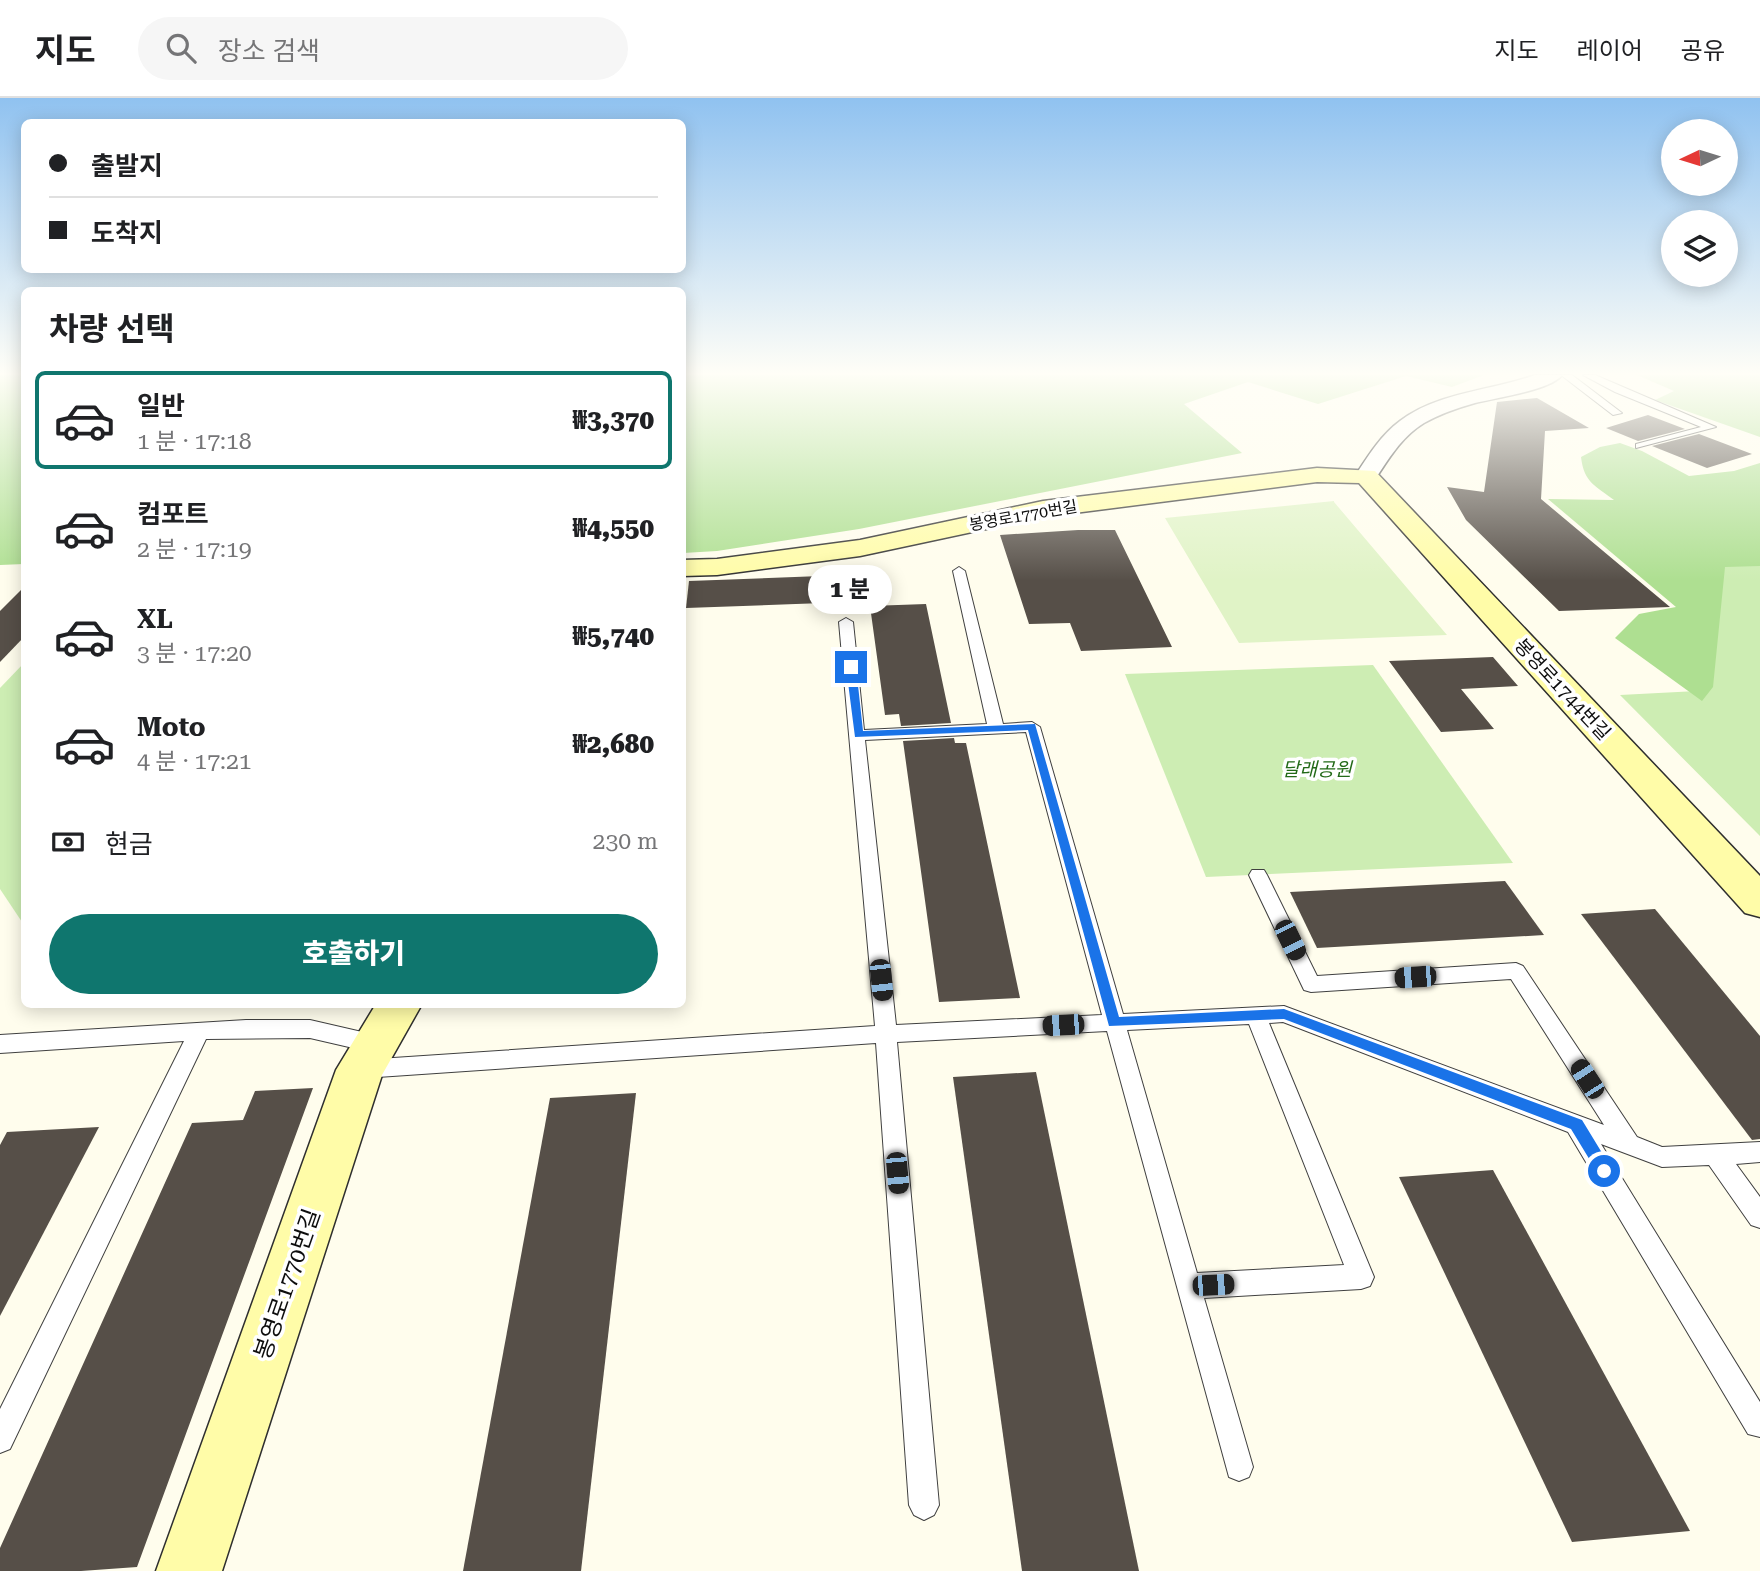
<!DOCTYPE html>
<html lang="ko">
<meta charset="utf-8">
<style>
:root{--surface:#fff;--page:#f6f6f6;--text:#202124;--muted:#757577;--line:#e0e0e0;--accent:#0f766e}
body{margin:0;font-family:"Roboto Serif","Noto Sans KR",serif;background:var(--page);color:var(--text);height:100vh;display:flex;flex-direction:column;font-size:26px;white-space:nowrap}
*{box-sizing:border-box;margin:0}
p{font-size:23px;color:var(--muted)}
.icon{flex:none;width:38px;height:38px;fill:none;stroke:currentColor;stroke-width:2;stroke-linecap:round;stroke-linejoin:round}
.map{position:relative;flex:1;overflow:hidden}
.panel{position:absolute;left:21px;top:189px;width:665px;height:721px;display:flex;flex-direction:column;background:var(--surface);border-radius:10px;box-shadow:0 4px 18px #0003}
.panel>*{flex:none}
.guide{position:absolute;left:21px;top:21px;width:665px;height:154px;border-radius:10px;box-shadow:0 4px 18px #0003;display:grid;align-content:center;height:154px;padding:0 28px;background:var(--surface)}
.needle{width:46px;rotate:266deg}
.buttons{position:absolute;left:1661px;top:21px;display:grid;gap:14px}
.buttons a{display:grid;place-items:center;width:77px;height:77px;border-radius:50%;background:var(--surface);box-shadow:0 4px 18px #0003;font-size:35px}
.end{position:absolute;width:32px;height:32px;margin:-16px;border:9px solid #1a73e8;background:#fff;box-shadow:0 0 0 4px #fff}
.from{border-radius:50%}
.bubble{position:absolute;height:49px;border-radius:24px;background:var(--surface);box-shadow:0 4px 18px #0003;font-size:23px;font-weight:800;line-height:49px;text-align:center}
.car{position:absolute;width:21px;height:42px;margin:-21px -10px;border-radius:9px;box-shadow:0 0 5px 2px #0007;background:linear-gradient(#222 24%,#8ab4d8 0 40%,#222 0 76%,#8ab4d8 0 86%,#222 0)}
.guide b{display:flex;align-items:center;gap:24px;height:66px;font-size:26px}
.guide b+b{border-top:2px solid var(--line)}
.guide i{width:18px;height:18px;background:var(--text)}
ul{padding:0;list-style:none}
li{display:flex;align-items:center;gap:21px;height:98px;margin:0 14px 10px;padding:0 14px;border:4px solid transparent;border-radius:10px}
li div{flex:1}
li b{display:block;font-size:26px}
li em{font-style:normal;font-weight:800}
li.on{border-color:var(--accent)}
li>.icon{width:63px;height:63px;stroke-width:1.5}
h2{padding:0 28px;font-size:32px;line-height:84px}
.pay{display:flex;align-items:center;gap:18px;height:77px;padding:0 28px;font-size:26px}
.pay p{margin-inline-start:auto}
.action{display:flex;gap:14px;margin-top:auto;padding:14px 28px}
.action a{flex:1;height:80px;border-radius:42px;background:var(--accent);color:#fff;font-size:28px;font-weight:800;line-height:80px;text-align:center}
header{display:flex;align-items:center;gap:42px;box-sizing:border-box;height:98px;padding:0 35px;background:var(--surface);border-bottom:2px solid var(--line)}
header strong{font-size:33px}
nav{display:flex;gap:38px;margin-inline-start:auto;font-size:24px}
.search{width:490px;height:63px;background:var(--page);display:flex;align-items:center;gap:18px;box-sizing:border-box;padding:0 24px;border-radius:38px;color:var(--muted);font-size:26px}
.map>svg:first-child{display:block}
.green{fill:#cdedb3}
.forest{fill:#aedf91}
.pitch{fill:#e0f3c6}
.building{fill:#564f48}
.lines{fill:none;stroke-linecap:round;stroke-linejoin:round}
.lane-casing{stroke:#404040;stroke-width:2}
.street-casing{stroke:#404040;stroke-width:3}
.secondary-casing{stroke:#2f2f2f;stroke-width:3}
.lane{fill:#fff;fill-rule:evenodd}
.street{fill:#fff;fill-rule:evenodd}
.secondary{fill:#fffca8;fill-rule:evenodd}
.route{fill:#1a73e8}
.labels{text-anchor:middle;stroke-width:7;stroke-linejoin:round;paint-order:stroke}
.far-street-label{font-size:16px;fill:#0d0d0d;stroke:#fff}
.street-label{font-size:19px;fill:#0d0d0d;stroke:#fff}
.park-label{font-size:19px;font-style:italic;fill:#236a18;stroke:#fff}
.near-street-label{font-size:23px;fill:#0d0d0d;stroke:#fff}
</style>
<header>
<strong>지도</strong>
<div class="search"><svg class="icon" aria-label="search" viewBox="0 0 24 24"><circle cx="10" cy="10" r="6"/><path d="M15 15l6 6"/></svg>장소 검색</div>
<nav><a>지도</a><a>레이어</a><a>공유</a></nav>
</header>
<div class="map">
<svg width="1760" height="1473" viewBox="0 0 1760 1473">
<rect width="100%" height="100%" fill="#fffded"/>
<g class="green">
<path d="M1713 464 1760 467V738L1620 597 1697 593Z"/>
<path d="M24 565V827L0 791V590Z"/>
<path d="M1373 567 1513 765 1206 779 1125 576Z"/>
</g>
<g class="forest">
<path d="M0 277H24V466L0 467Z"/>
<path d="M683 277H1484L1452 289 1406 278 1318 306 1248 284 1184 306 1242 355 859 431 717 453 683 455Z"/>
<path d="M1637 277H1760V339L1655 302 1674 293Z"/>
<path d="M1620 345 1642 353 1689 378 1734 373 1760 365V468L1725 469 1713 589 1702 603 1615 540 1639 516 1676 509 1548 401 1614 402C1596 388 1584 385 1581 359L1600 349Z"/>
</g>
<path class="pitch" d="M1334 403V404L1447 537 1239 545 1165 420Z"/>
<g class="building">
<path d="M1537 300 1589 330 1545 333 1541 401 1670 509 1559 513 1466 422 1447 389 1484 394 1497 304Z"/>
<path d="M1648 317 1685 331 1638 343 1606 330Z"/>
<path d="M1699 336 1752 356 1707 370 1652 348Z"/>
<path d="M1078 432H1115L1172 549 1081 553 1070 525 1029 526 1000 437Z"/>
<path d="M847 477 850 504 686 510 689 483Z"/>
<path d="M24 489V539L0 564V513Z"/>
<path d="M926 506 951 625 901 628 899 616 885 617 870 508Z"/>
<path d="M1493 559 1518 588 1461 591 1494 631 1441 634 1389 563Z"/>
<path d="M954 640 955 645H966L1020 900 939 904 903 643Z"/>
<path d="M1505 783 1544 837 1317 850 1290 794Z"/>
<path d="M1655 811 1760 938V1041L1752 1042 1581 816Z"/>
<path d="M1036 974 1139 1473H1022L953 979Z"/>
<path d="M313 990 137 1469 81 1473H0V1450L192 1025 243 1022 255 993Z"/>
<path d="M636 995 581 1473H463L550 1000Z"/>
<path d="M99 1029 0 1218V1047L7 1034Z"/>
<path d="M1493 1072 1690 1433 1572 1444 1399 1079Z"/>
</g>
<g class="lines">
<g class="lane-casing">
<g id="lane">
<path d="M1561 277H1572L1622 315 1613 317Z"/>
<path d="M1583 277H1595L1716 329 1636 350V346L1701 329 1615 294Z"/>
<path d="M959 469 965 473 1003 626 1032 624 1040 629 1123 916 1284 908 1604 1027 1511 881 1311 894 1304 892 1249 777 1252 772H1264L1267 777 1317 878 1516 865 1523 868 1637 1039 1662 1049 1760 1044V1064L1736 1066 1760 1099V1130L1751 1127 1709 1067 1662 1069 1601 1046 1760 1304V1339L1748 1336 1568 1034 1283 924 1269 925 1374 1179 1370 1188 1361 1191 1204 1200 1253 1369 1249 1379 1239 1383 1229 1379 1107 933 897 944 939 1407 934 1417 924 1422 914 1417 909 1407 876 945 363 980 355 977 352 971 355 965 363 962 875 928 839 524 846 520 853 524 864 632 987 626 953 473ZM1026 634 1102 917 896 927 865 642ZM1249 926 1344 1167 1197 1175 1127 932Z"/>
<path d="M246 922H310L375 937 382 940 386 946 382 952 375 955 310 940 206 941 10 1351 0 1355V1311L184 943 0 955V937Z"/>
</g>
</g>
<g class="street-casing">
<path id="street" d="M1535 277H1562C1551 292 1495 300 1475 305 1457 310 1440 316 1424 325 1401 339 1388 362 1374 383H1358L1355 378C1368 358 1381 337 1400 323 1438 294 1491 293 1535 277Z"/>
</g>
<g class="secondary-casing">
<g id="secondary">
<path d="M1317 370 1375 373 1760 778V819L1745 815 1359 385 1317 384 1043 419 860 458 717 477 682 478V462L717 461 860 442 1043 403Z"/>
<path d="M376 906H422L382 977 222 1473H156L336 972Z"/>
</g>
</g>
<use href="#lane" class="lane"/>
<use href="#street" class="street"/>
<use href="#secondary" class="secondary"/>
</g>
<linearGradient id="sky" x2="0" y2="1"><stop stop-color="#90c2f0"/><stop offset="0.57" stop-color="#fffef7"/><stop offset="1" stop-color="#fffef7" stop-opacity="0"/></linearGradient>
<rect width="1760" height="483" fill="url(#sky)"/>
<path class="route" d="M851 566 856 569 863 633 1035 626 1119 919 1284 911 1582 1022 1610 1068 1612 1073 1610 1077H1599L1571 1031 1284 921 1109 928 1028 632 855 639 846 569Z"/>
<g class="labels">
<g class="far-street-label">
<text transform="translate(1023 417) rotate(-10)" y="6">봉영로1770번길</text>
</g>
<g class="street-label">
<text transform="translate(1563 591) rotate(47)" y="7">봉영로1744번길</text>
</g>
<g class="park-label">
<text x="1317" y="678">달래공원</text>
</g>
<g class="near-street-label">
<text transform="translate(287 1186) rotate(-71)" y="8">봉영로1770번길</text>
</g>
</g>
</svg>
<div class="buttons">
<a><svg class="needle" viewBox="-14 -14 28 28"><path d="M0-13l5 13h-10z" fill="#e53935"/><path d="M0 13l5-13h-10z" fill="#757577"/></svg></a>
<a><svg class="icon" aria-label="layers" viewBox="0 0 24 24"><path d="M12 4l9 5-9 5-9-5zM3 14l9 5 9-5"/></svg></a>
</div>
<i class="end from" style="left:1604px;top:1073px"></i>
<i class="end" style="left:851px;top:569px"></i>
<div class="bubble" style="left:808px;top:467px;width:84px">1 분</div>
<i class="car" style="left:1290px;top:842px;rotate:154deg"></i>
<i class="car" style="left:1415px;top:879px;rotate:266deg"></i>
<i class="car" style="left:881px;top:882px;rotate:174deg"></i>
<i class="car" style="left:1063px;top:927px;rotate:267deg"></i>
<i class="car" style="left:1587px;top:981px;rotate:327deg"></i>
<i class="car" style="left:897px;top:1075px;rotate:175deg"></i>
<i class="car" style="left:1213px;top:1187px;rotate:87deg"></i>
<div class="guide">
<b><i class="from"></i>출발지</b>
<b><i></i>도착지</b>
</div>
<section class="panel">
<h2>차량 선택</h2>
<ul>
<li class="on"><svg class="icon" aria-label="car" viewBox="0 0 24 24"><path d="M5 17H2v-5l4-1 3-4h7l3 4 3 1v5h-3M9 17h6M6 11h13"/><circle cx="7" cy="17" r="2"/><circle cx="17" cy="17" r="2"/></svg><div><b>일반</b><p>1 분 · 17:18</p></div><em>₩3,370</em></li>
<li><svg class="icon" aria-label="car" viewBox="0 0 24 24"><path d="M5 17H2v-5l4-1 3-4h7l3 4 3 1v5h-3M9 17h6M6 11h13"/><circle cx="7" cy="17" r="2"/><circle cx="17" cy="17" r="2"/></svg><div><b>컴포트</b><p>2 분 · 17:19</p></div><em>₩4,550</em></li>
<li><svg class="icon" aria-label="car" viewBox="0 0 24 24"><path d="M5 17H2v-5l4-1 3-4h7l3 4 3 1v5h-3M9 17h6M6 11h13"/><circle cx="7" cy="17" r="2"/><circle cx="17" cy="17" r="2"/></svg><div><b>XL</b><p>3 분 · 17:20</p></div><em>₩5,740</em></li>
<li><svg class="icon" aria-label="car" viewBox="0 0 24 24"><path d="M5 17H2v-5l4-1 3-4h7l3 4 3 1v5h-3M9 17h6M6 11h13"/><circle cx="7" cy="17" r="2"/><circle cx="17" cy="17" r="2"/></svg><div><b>Moto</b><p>4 분 · 17:21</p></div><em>₩2,680</em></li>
</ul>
<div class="pay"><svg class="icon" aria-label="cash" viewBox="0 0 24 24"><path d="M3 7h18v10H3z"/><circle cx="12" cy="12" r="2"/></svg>현금<p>230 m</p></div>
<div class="action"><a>호출하기</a></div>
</section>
</div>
